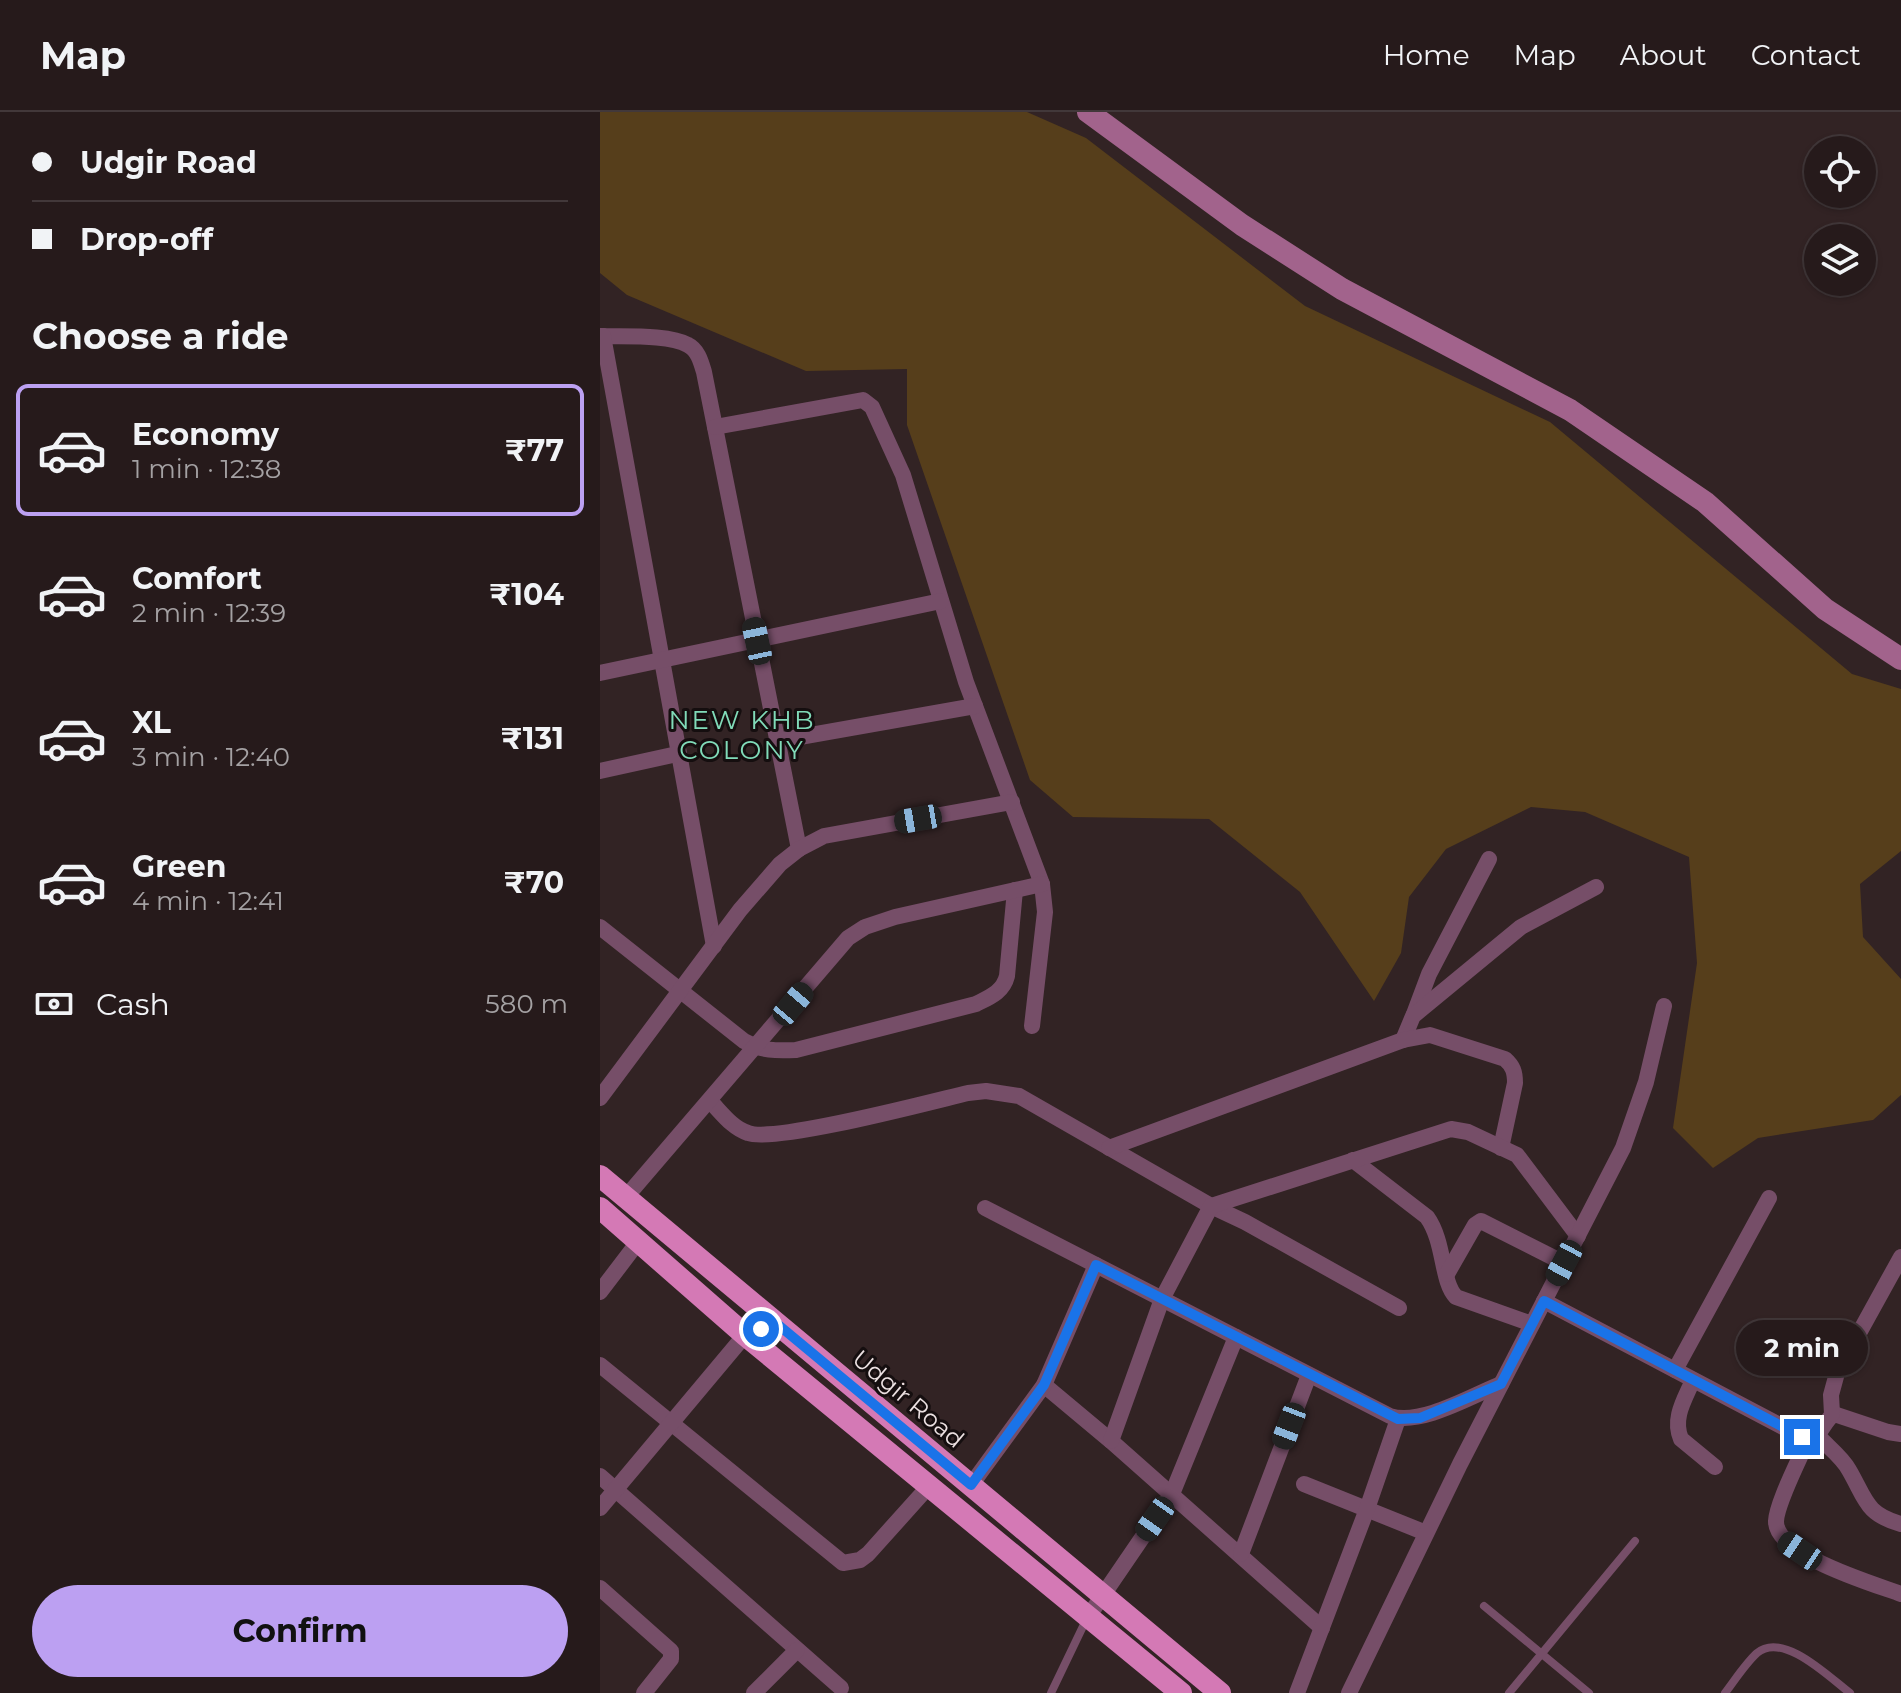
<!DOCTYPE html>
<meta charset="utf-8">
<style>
:root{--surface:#261a1b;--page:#2e2324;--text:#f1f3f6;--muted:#a4a1a3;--line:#42383a;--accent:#bca0f2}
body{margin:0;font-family:Montserrat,sans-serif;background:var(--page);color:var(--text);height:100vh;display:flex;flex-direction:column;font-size:30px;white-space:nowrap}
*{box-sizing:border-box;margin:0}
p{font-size:26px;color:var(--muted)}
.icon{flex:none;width:44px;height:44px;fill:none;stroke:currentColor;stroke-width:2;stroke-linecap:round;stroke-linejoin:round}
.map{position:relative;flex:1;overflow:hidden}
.sheet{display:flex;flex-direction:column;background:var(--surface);width:600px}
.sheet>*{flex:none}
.guide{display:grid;align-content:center;height:176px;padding:0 32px;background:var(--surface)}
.fabs{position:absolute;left:1204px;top:24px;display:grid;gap:16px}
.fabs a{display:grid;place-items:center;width:72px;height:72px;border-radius:50%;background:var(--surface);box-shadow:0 2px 6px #0004,0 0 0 2px var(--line);font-size:40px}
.end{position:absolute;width:36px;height:36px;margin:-18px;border:10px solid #1a73e8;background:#fff;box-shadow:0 0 0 4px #fff}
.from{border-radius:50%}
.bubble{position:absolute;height:56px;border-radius:28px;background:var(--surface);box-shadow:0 2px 6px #0004,0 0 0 2px var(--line);font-size:26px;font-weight:700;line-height:56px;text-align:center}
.car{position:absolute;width:24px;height:48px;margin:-24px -12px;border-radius:10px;box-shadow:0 0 6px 2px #0007;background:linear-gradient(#222 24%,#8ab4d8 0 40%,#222 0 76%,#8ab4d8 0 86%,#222 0)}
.guide b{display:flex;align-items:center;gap:28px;height:76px;font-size:30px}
.guide b+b{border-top:2px solid var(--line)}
.guide i{width:20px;height:20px;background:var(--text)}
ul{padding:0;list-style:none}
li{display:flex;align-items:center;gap:24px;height:132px;margin:0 16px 12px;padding:0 16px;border:4px solid transparent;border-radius:12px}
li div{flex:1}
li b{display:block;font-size:30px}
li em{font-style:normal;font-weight:700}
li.selected{border-color:var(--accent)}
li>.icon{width:72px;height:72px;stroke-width:1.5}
h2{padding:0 32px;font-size:36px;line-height:96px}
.pay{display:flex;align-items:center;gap:20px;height:88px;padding:0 32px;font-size:30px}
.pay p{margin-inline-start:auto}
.button{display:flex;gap:16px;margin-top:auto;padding:16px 32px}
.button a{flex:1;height:92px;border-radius:48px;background:var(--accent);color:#111;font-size:32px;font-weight:700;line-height:92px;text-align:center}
header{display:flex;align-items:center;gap:48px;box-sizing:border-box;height:112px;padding:0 40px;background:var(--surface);border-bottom:2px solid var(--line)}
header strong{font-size:38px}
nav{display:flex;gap:44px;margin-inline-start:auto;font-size:28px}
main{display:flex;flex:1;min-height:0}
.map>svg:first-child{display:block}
.green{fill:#563e1b}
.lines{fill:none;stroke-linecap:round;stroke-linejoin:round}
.service{stroke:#764e68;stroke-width:8}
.minor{stroke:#764e68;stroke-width:16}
.secondary{stroke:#a2638c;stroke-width:22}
.trunk{stroke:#d479b5;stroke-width:22}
.route{stroke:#1a73e8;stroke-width:10}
.labels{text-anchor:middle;stroke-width:6;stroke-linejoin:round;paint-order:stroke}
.street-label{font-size:24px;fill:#ece1e2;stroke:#150e0f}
.neighbourhood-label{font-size:26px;letter-spacing:2px;fill:#81dbb9;stroke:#150e0f}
</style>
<header>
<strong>Map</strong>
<nav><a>Home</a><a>Map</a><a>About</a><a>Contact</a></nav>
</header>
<main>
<section class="sheet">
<div class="guide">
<b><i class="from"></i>Udgir Road</b>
<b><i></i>Drop-off</b>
</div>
<h2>Choose a ride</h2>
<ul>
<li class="selected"><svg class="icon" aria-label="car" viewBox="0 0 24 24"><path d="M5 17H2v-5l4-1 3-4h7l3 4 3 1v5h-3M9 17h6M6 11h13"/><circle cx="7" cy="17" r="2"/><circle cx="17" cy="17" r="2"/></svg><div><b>Economy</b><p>1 min · 12:38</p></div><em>₹77</em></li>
<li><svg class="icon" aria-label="car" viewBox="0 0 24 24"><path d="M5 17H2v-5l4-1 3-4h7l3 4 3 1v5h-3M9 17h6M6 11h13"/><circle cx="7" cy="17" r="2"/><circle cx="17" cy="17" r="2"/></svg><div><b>Comfort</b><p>2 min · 12:39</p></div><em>₹104</em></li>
<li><svg class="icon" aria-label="car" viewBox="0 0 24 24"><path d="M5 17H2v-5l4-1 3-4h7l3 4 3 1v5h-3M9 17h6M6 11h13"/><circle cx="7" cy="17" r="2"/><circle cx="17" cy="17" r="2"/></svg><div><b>XL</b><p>3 min · 12:40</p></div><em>₹131</em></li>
<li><svg class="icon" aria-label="car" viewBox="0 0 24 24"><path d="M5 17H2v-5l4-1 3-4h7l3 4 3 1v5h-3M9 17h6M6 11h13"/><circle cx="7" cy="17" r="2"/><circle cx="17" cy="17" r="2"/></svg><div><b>Green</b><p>4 min · 12:41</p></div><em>₹70</em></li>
</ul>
<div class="pay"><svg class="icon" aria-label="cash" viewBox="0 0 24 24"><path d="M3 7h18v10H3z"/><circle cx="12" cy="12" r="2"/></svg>Cash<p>580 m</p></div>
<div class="button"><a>Confirm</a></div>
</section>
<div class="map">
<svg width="1301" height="1581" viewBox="0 0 1301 1581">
<rect width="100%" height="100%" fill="#322324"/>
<path class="green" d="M0 0H427L486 26 705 194 950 310 1252 562 1301 577V739L1260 772 1263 825 1301 867V983L1273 1008 1158 1026 1113 1056 1073 1016 1097 851 1089 745 985 700 931 695 846 737 809 785 801 841 774 889 700 780 609 707 473 705 430 668 307 313V257L206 259 27 183 0 161Z"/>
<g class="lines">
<g class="service">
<path d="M884 1494 989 1581"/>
<path d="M451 1581 487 1506"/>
<path d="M909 1581 1035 1429"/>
<path d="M1125 1581C1135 1568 1145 1552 1157 1541 1183 1519 1229 1565 1250 1581"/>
</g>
<g class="minor">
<path d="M0 224C23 225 69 222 88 233 98 238 101 250 104 260L199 737"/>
<path d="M3 224 114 834"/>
<path d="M115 315 263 288 272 295 303 363 366 570 442 772 445 800 432 914"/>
<path d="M0 561 341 489"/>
<path d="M177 629 375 594"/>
<path d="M0 659 77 642"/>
<path d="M0 815 144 929C162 939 176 939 196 938L376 892C390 885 403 880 407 864L415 778"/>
<path d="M814 902 829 862 889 747"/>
<path d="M803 928 813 904 921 815 996 775"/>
<path d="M0 986 140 798 180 752 199 737 224 724 412 690"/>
<path d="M110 989C121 1000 132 1016 148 1021 176 1031 330 990 368 981L386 979 419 984 611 1094 645 1110 799 1196"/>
<path d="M509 1036 803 928 830 923 905 947C913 954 915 960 915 971L901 1036"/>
<path d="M753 1048 827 1105C845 1130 841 1170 856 1185L932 1212"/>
<path d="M26 1085 248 826 265 815 295 805 442 772"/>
<path d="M385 1096 790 1304C821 1314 871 1284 901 1272"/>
<path d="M847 1162 875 1113 881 1109 964 1151"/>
<path d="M0 1180 38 1130"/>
<path d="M944 1189 1202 1325C1221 1331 1221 1311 1234 1302L1288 1320 1301 1322"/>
<path d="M0 1253 243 1451 260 1448 268 1442 329 1374"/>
<path d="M1075 1258 1169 1086"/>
<path d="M1093 1268C1085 1287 1072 1306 1081 1327L1115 1355"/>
<path d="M444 1273 511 1329 722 1516"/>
<path d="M1232 1302 1231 1283 1237 1261 1301 1145"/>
<path d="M1218 1324C1228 1335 1242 1345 1249 1358 1266 1387 1265 1402 1301 1412"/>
<path d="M1208 1327C1200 1347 1177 1390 1176 1409 1175 1443 1274 1472 1301 1482"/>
<path d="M511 1329 562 1187 611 1094 851 1017 868 1020 917 1043 978 1124"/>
<path d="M0 1364 241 1576"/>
<path d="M704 1372 826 1421"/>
<path d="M371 1373 444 1273 496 1153"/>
<path d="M0 1396 145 1223 176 1211"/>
<path d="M641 1442 709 1263"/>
<path d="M0 1476 71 1539V1547L44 1581"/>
<path d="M488 1505 572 1382 636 1225"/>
<path d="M154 1581 197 1538"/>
<path d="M697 1581 767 1397 798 1307"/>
<path d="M749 1581 860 1352 1023 1036 1046 970 1064 894"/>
</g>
<path class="secondary" d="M488 0 642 113 742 177 970 298 1105 390 1225 497 1301 547"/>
<g class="trunk">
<path d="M0 1064 620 1581"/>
<path d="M0 1096 145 1223 581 1581"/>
</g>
</g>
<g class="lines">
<path class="route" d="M161 1217 176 1211 371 1373 444 1273 496 1153 798 1307 820 1306 901 1272 944 1189 1202 1325"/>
</g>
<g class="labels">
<g class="street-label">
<text transform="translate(308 1287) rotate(40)" y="8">Udgir Road</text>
</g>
<g class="neighbourhood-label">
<text x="142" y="617">NEW KHB<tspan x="142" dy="30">COLONY</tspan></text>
</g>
</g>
</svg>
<div class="fabs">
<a><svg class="icon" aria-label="locate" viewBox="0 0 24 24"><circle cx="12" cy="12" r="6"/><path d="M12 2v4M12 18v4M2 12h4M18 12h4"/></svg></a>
<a><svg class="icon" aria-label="layers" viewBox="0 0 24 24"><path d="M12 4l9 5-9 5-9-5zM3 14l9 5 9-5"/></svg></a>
</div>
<i class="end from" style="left:161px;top:1217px"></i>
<i class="end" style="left:1202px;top:1325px"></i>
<div class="bubble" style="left:1136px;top:1208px;width:132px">2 min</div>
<i class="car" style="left:157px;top:529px;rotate:348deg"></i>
<i class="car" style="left:318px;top:707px;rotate:260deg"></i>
<i class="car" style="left:193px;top:892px;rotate:40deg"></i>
<i class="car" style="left:964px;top:1151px;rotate:208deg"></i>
<i class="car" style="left:689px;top:1314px;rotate:201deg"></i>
<i class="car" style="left:555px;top:1407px;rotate:215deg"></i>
<i class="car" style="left:1200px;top:1439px;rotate:304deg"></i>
</div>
</main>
